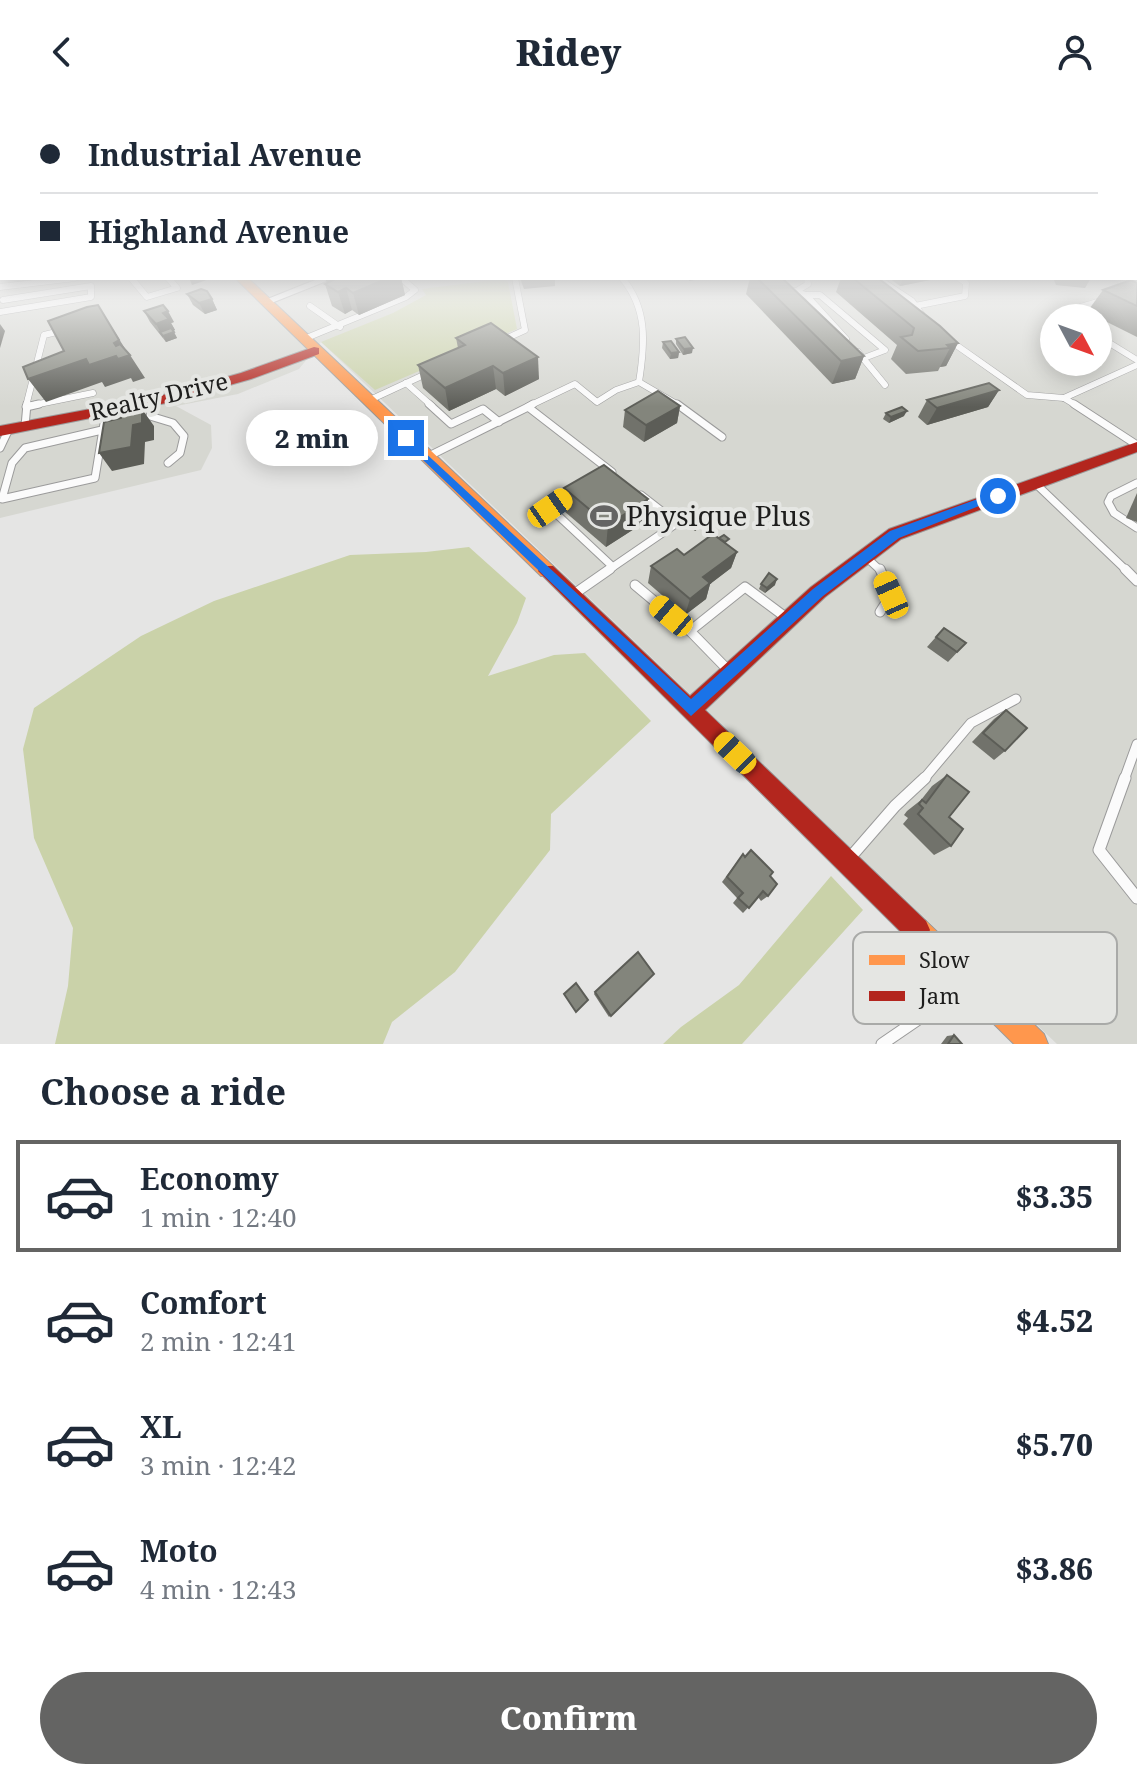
<!DOCTYPE html>
<meta charset="utf-8">
<style>
:root{--surface:#fff;--page:#f2f2f3;--text:#1f2937;--muted:#747a83;--line:#e0e1e3;--accent:#646463}
body{margin:0;font-family:"Noto Serif",serif;background:var(--page);color:var(--text);height:100vh;display:flex;flex-direction:column;font-size:30px;white-space:nowrap}
*{box-sizing:border-box;margin:0}
p{font-size:26px;color:var(--muted)}
.icon{flex:none;width:44px;height:44px;fill:none;stroke:currentColor;stroke-width:2;stroke-linecap:round;stroke-linejoin:round}
.map{position:relative;height:940px;overflow:hidden}
.sheet{display:flex;flex-direction:column;background:var(--surface);flex:1}
.sheet>*{flex:none}
.hud{position:absolute;left:0px;top:0px;width:1138px;height:176px;box-shadow:0 4px 20px #0003;display:grid;align-content:center;height:176px;padding:0 40px;background:var(--surface)}
.needle{width:52px;rotate:131deg}
.controls{position:absolute;left:1040px;top:200px;display:grid;gap:16px}
.controls a{display:grid;place-items:center;width:72px;height:72px;border-radius:50%;background:var(--surface);box-shadow:0 4px 20px #0003;font-size:40px}
.end{position:absolute;width:36px;height:36px;margin:-18px;border:10px solid #1a73e8;background:#fff;box-shadow:0 0 0 4px #fff}
.from{border-radius:50%}
.bubble{position:absolute;height:56px;border-radius:28px;background:var(--surface);box-shadow:0 4px 20px #0003;font-size:26px;font-weight:800;line-height:56px;text-align:center}
.car{position:absolute;width:24px;height:48px;margin:-24px -12px;border-radius:10px;box-shadow:0 0 6px 2px #0007;background:linear-gradient(#f5c518 24%,#345 0 40%,#f5c518 0 76%,#345 0 86%,#f5c518 0)}
.hud b{display:flex;align-items:center;gap:28px;height:76px;font-size:30px}
.hud b+b{border-top:2px solid var(--line)}
.hud i{width:20px;height:20px;background:var(--text)}
ul{padding:0;list-style:none}
li{display:flex;align-items:center;gap:24px;height:112px;margin:0 16px 12px;padding:0 24px;border:4px solid transparent;border-radius:0px}
li div{flex:1}
li b{display:block;font-size:30px}
li em{font-style:normal;font-weight:800}
li.active{border-color:var(--accent)}
li>.icon{width:72px;height:72px;stroke-width:1.5}
h2{padding:0 40px;font-size:36px;line-height:96px}
.button{display:flex;gap:16px;margin-top:auto;padding:16px 40px}
.button a{flex:1;height:92px;border-radius:48px;background:var(--accent);color:#fff;font-size:32px;font-weight:800;line-height:92px;text-align:center}
header{display:flex;justify-content:space-between;align-items:center;height:104px;padding:0 40px;background:var(--surface);font-size:36px;font-weight:800}
.map>svg:first-child{display:block}
.built{fill:#d6d7d1;fill-rule:evenodd}
.green{fill:#cad2a9}
.lines{fill:none;stroke-linecap:round;stroke-linejoin:round}
.lane-far3-casing{stroke:#9b9b9b;stroke-width:7}
.lane-far2-casing{stroke:#9b9b9b;stroke-width:9}
.lane-far1-casing{stroke:#9b9b9b;stroke-width:11}
.lane-casing{stroke:#9b9b9b;stroke-width:13}
.street-casing{stroke:#9b9b9b;stroke-width:2}
.slow-casing{stroke:#9b9b9b;stroke-width:2}
.jam-casing{stroke:#9b9b9b;stroke-width:2}
.lane-far3{stroke:#fbfbfb;stroke-width:6}
.lane-far2{stroke:#fbfbfb;stroke-width:7}
.lane-far1{stroke:#fbfbfb;stroke-width:9}
.lane{stroke:#fbfbfb;stroke-width:11}
.street{fill:#fbfbfb;fill-rule:evenodd}
.slow{fill:#ff974d;fill-rule:evenodd}
.jam{fill:#b3261e;fill-rule:evenodd}
.wall{fill:#71726b}
.shaded-wall{fill:#5c5d57}
.building{fill:#83857c;stroke:#5c5d57;stroke-width:2}
.route{fill:#1a73e8}
.labels{text-anchor:middle;stroke-width:8;stroke-linejoin:round;paint-order:stroke}
.far-street-label{font-size:24px;fill:#1e1e1d;stroke:#e5e6e3}
.poi-label{font-size:28px;fill:#1e1e1d;stroke:#e5e6e3;text-anchor:start}
.key{fill:#e5e6e3;stroke:#a9aaa8;stroke-width:2}
.key-label{font-size:22px;fill:#1e1e1d}
</style>
<header><svg class="icon" aria-label="back" viewBox="0 0 24 24"><path d="M15 5l-7 7 7 7"/></svg>Ridey<svg class="icon" aria-label="person" viewBox="0 0 24 24"><circle cx="12" cy="8" r="4"/><path d="M4 21q1-7 8-7t8 7"/></svg></header>
<div class="map">
<svg width="1137" height="940" viewBox="0 0 1137 940">
<rect width="100%" height="100%" fill="#e5e5e4"/>
<path class="built" d="M0 171 2 174H1136L1137 171V940H1057L321 238 299 265 238 290 176 302 211 321 212 344 201 366 0 414ZM1054 214H1098V258H1054Z"/>
<g class="green">
<path d="M502 175 508 178 517 225 375 286 321 238 393 209 426 191 422 185Z"/>
<path d="M469 443 526 494 517 519 488 572 554 551 585 549 651 617 551 710 550 746 455 868 392 918 383 940H55L68 882 73 824 34 734 23 645 34 604 141 532 214 497 350 451 426 448Z"/>
<path d="M831 772 863 806 742 940H663L681 923 739 881Z"/>
</g>
<g class="lines">
<g class="lane-far3-casing">
<g id="lane-far3">
<path d="M131 174 147 193 177 184 168 174"/>
<path d="M622 174C648 205 645 240 639 278"/>
<path d="M877 174 912 197 922 211"/>
<path d="M0 183 75 174"/>
<path d="M788 185 806 191 846 235"/>
<path d="M795 188 808 180 807 174"/>
<path d="M806 191H820L885 246 864 254"/>
<path d="M310 202 340 223"/>
<path d="M915 202 965 192 966 179 959 174"/>
<path d="M0 208 91 193V182L3 196"/>
<path d="M1068 214 1060 209 1101 197"/>
<path d="M1098 232 1137 256"/>
<path d="M304 235 406 193 415 186 401 174"/>
<path d="M503 236 525 226 515 174"/>
<path d="M949 236 1027 291 1064 294 1077 302"/>
<path d="M858 248 885 281"/>
<path d="M406 279 432 302"/>
<path d="M1064 294 1137 261"/>
<path d="M372 295 428 269"/>
<path d="M26 302 44 231 65 226"/>
<path d="M29 302 93 289"/>
<path d="M153 302 155 297"/>
<path d="M529 302 575 280 597 298 616 286 639 278 680 302"/>
</g>
</g>
<g class="lane-far2-casing">
<g id="lane-far2">
<path d="M154 300 150 312 173 319 184 332 180 349 168 359"/>
<path d="M429 300 451 320 483 305 499 318"/>
<path d="M677 300 722 333"/>
<path d="M1074 300 1137 341"/>
<path d="M26 303 39 300"/>
<path d="M528 303 533 300"/>
<path d="M25 322 27 300"/>
<path d="M102 326 25 344 12 359 2 395 95 374 106 307"/>
<path d="M0 344 9 325"/>
<path d="M431 351 528 303 612 368"/>
<path d="M1035 379 1127 467"/>
<path d="M1137 379 1111 392 1108 398 1114 409 1137 424"/>
<path d="M571 390 550 404 613 463"/>
<path d="M866 453 881 467"/>
<path d="M607 467 677 419 641 391"/>
</g>
</g>
<g class="lane-far1-casing">
<g id="lane-far1">
<path d="M1125 465 1137 477"/>
<path d="M635 481 690 527 729 567"/>
<path d="M577 488 610 465"/>
<path d="M880 508 891 491 880 465"/>
<path d="M690 527 745 483 788 515"/>
<path d="M923 676 971 619 1016 595"/>
<path d="M1124 676 1137 640"/>
</g>
</g>
<g class="lane-casing">
<g id="lane">
<path d="M1125 674 1099 746 1137 794"/>
<path d="M855 748 895 702 925 674"/>
<path d="M882 940 926 910 956 882"/>
</g>
</g>
<g class="street-casing">
<path id="street" d="M320 174H334L269 200 260 198Z"/>
</g>
<g class="slow-casing">
<g id="slow">
<path d="M235 174H248L553 462 556 467 553 472H541Z"/>
<path d="M917 813 926 817 1044 930 1048 940H1014L908 835 904 826 908 817Z"/>
</g>
</g>
<g class="jam-casing">
<g id="jam">
<path d="M314 243 319 244V250L251 275 166 299 0 332V322L160 292 241 269Z"/>
<path d="M1137 338V348L901 435 825 493 705 606 926 817 930 826 926 835 917 839 908 835 538 467 541 462H553L690 592 811 483 889 425Z"/>
</g>
</g>
<use href="#lane-far3" class="lane-far3"/>
<use href="#lane-far2" class="lane-far2"/>
<use href="#lane-far1" class="lane-far1"/>
<use href="#lane" class="lane"/>
<use href="#street" class="street"/>
<use href="#slow" class="slow"/>
<use href="#jam" class="jam"/>
</g>
<g class="wall">
<path d="M325 174H401L405 191 359 211 352 206 345 210 332 202 325 180 327 179Z"/>
<path d="M520 174H555V182L524 185Z"/>
<path d="M750 174H782L864 252 855 275 832 280 746 190Z"/>
<path d="M841 174H878L958 239 946 262 940 263 938 267 906 270 891 255 897 241 836 188Z"/>
<path d="M889 174H940L900 182Z"/>
<path d="M1053 174H1091L1085 184 1056 181Z"/>
<path d="M1137 179V233L1087 208 1103 186Z"/>
<path d="M187 190 212 195 217 206 205 210 193 201Z"/>
<path d="M144 207 174 218 171 219 175 226 173 227 177 234 166 238 150 218Z"/>
<path d="M456 234 539 275 505 292 496 285 449 307 423 284 418 261 458 244Z"/>
<path d="M676 235 692 249 683 251 676 240Z"/>
<path d="M663 238 679 248 678 254 670 255 662 244Z"/>
<path d="M999 286 988 303 927 321 918 313 927 296Z"/>
<path d="M680 302 677 319 644 338 623 323 625 306Z"/>
<path d="M886 309 904 312 889 319 883 315Z"/>
<path d="M564 384 645 418 606 443 564 407Z"/>
<path d="M1137 389V418L1126 414Z"/>
<path d="M705 416 703 421 695 427 691 424 692 418Z"/>
<path d="M727 441 737 448 731 464 710 480 706 495 685 511 648 479 651 462 684 451Z"/>
<path d="M761 480 775 481 765 489 759 485Z"/>
<path d="M944 524 966 539 948 558 927 543Z"/>
<path d="M1006 606 1005 647 994 656 972 638 994 615Z"/>
<path d="M947 671 951 742 934 751 903 720 908 714 904 711 907 707 921 696 932 682Z"/>
<path d="M743 750 770 772 768 792 761 797 758 793 743 809 733 799 737 794 722 778Z"/>
<path d="M654 870 609 913 594 890 595 888Z"/>
<path d="M954 931 962 940H941L947 932Z"/>
</g>
<g class="shaded-wall">
<path d="M189 174H206L207 176 192 181Z"/>
<path d="M388 174H401L405 191 359 211 353 189Z"/>
<path d="M689 174H708L689 177Z"/>
<path d="M903 174H940L900 182Z"/>
<path d="M346 184 352 206 345 210 338 188Z"/>
<path d="M212 195 217 206 205 210 199 199Z"/>
<path d="M98 201 129 251H130L145 274 133 278 131 274 105 283 102 278 46 298 28 275 114 239Z"/>
<path d="M168 207 174 218 171 219 175 226 162 231 156 220 163 209Z"/>
<path d="M0 220 5 227 0 244Z"/>
<path d="M174 228 177 234 166 238 163 232Z"/>
<path d="M958 239 946 262 940 263 950 244 947 241Z"/>
<path d="M693 244 692 249 683 251 684 245Z"/>
<path d="M679 248 678 254 670 255 671 249Z"/>
<path d="M864 252 855 275 832 280 841 257Z"/>
<path d="M538 253 539 275 505 292 503 269Z"/>
<path d="M493 262 496 285 449 307 445 284Z"/>
<path d="M999 286 988 303 927 321 937 304Z"/>
<path d="M680 302 677 319 644 338 646 321Z"/>
<path d="M142 305 154 322V336L145 338 144 360 112 367 99 349 133 321Z"/>
<path d="M907 307 904 312 889 319 891 313Z"/>
<path d="M648 395 645 418 606 443 608 421Z"/>
<path d="M705 416 703 421 695 427 696 422Z"/>
<path d="M737 448 731 464 710 480 706 495 685 511 690 495 703 473Z"/>
<path d="M777 475 775 481 765 489 767 484Z"/>
</g>
<g class="building">
<path d="M329 174H388L353 189 346 184 338 188 325 180 333 176Z"/>
<path d="M757 174H782L864 252 841 257Z"/>
<path d="M853 174H878L940 222 958 239 947 241 950 244 918 247 901 233 912 231 914 224Z"/>
<path d="M1131 176 1137 179V202L1103 186Z"/>
<path d="M201 185 207 187 212 195 199 199 187 190Z"/>
<path d="M98 201 119 236 114 239 116 242 120 240 130 251 118 255 116 252 89 261 86 255 28 275 23 263 64 247 48 217 87 203Z"/>
<path d="M163 201 168 207 163 209 169 215 156 220 144 207Z"/>
<path d="M491 219 538 253 503 269 493 262 445 284 418 261 465 241 456 234Z"/>
<path d="M171 224 174 228 163 232 160 228Z"/>
<path d="M685 233 693 244 684 245 676 235Z"/>
<path d="M671 237 679 248 671 249 663 238Z"/>
<path d="M989 279 999 286 937 304 927 296Z"/>
<path d="M658 287 680 302 646 321 625 306Z"/>
<path d="M902 303 907 307 891 313 886 309Z"/>
<path d="M142 305V319L133 321 131 343 99 349 104 318 121 314 122 309Z"/>
<path d="M604 361 648 395 608 421 564 384Z"/>
<path d="M700 412 705 416 696 422 692 418Z"/>
<path d="M713 430 737 448 703 473 710 479 690 495 651 462 677 445 684 451Z"/>
<path d="M724 431 729 435 725 438 719 434Z"/>
<path d="M769 469 777 475 767 484 761 480Z"/>
<path d="M944 524 966 539 957 548 936 533Z"/>
<path d="M1006 606 1027 624 1005 647 983 629Z"/>
<path d="M947 671 969 688 949 713 963 725 951 742 918 710 923 704 919 700 922 696 926 699Z"/>
<path d="M751 746 773 768 770 772 777 780 768 792 763 787 749 804 738 794 743 789 727 773 743 750 745 753Z"/>
<path d="M638 848 654 870 611 912 595 888Z"/>
<path d="M576 879 588 896 576 908 564 890Z"/>
<path d="M954 931 962 940H948Z"/>
</g>
<linearGradient id="sky" x2="0" y2="1"><stop stop-color="#90b6bc"/><stop offset="0.56" stop-color="#f3f3f3"/><stop offset="1" stop-color="#f3f3f3" stop-opacity="0"/></linearGradient>
<rect width="1137" height="303" fill="url(#sky)"/>
<path class="route" d="M406 331 691 595 813 485 890 427 994 389 1004 392 899 434 823 492 691 612 403 337V332Z"/>
<defs>
<g id="stadium-bare" transform="scale(2.16)"><path d="M0-5a6.5 5 0 1 0 0 10a6.5 5 0 1 0 0-10ZM-3.5-1.8h7v3.6h-7Z" fill="#646463" stroke="#e5e6e3" stroke-width="2.5" paint-order="stroke"/></g>
</defs>
<g fill-rule="evenodd">
<use href="#stadium-bare" x="604" y="412"/>
</g>
<g class="labels">
<g class="far-street-label">
<text transform="translate(159 293) rotate(-13)" y="8">Realty Drive</text>
</g>
<g class="poi-label">
<text x="626" y="422">Physique Plus</text>
</g>
</g>
<rect x="853" y="828" width="264" height="92" rx="12" class="key"/>
<rect x="869" y="851" width="36" height="10" fill="#ff974d"/>
<rect x="869" y="887" width="36" height="10" fill="#b3261e"/>
<g class="key-label">
<text x="919" y="864">Slow</text>
<text x="919" y="900">Jam</text>
</g>
</svg>
<div class="controls">
<a><svg class="needle" viewBox="-14 -14 28 28"><path d="M0-13l5 13h-10z" fill="#e53935"/><path d="M0 13l5-13h-10z" fill="#747a83"/></svg></a>
</div>
<i class="end from" style="left:998px;top:392px"></i>
<i class="end" style="left:406px;top:334px"></i>
<div class="bubble" style="left:246px;top:306px;width:132px">2 min</div>
<i class="car" style="left:550px;top:404px;rotate:55deg"></i>
<i class="car" style="left:891px;top:491px;rotate:336deg"></i>
<i class="car" style="left:671px;top:512px;rotate:310deg"></i>
<i class="car" style="left:735px;top:649px;rotate:314deg"></i>
<div class="hud">
<b><i class="from"></i>Industrial Avenue</b>
<b><i></i>Highland Avenue</b>
</div>
</div>
<section class="sheet">
<h2>Choose a ride</h2>
<ul>
<li class="active"><svg class="icon" aria-label="car" viewBox="0 0 24 24"><path d="M5 17H2v-5l4-1 3-4h7l3 4 3 1v5h-3M9 17h6M6 11h13"/><circle cx="7" cy="17" r="2"/><circle cx="17" cy="17" r="2"/></svg><div><b>Economy</b><p>1 min · 12:40</p></div><em>$3.35</em></li>
<li><svg class="icon" aria-label="car" viewBox="0 0 24 24"><path d="M5 17H2v-5l4-1 3-4h7l3 4 3 1v5h-3M9 17h6M6 11h13"/><circle cx="7" cy="17" r="2"/><circle cx="17" cy="17" r="2"/></svg><div><b>Comfort</b><p>2 min · 12:41</p></div><em>$4.52</em></li>
<li><svg class="icon" aria-label="car" viewBox="0 0 24 24"><path d="M5 17H2v-5l4-1 3-4h7l3 4 3 1v5h-3M9 17h6M6 11h13"/><circle cx="7" cy="17" r="2"/><circle cx="17" cy="17" r="2"/></svg><div><b>XL</b><p>3 min · 12:42</p></div><em>$5.70</em></li>
<li><svg class="icon" aria-label="car" viewBox="0 0 24 24"><path d="M5 17H2v-5l4-1 3-4h7l3 4 3 1v5h-3M9 17h6M6 11h13"/><circle cx="7" cy="17" r="2"/><circle cx="17" cy="17" r="2"/></svg><div><b>Moto</b><p>4 min · 12:43</p></div><em>$3.86</em></li>
</ul>
<div class="button"><a>Confirm</a></div>
</section>
